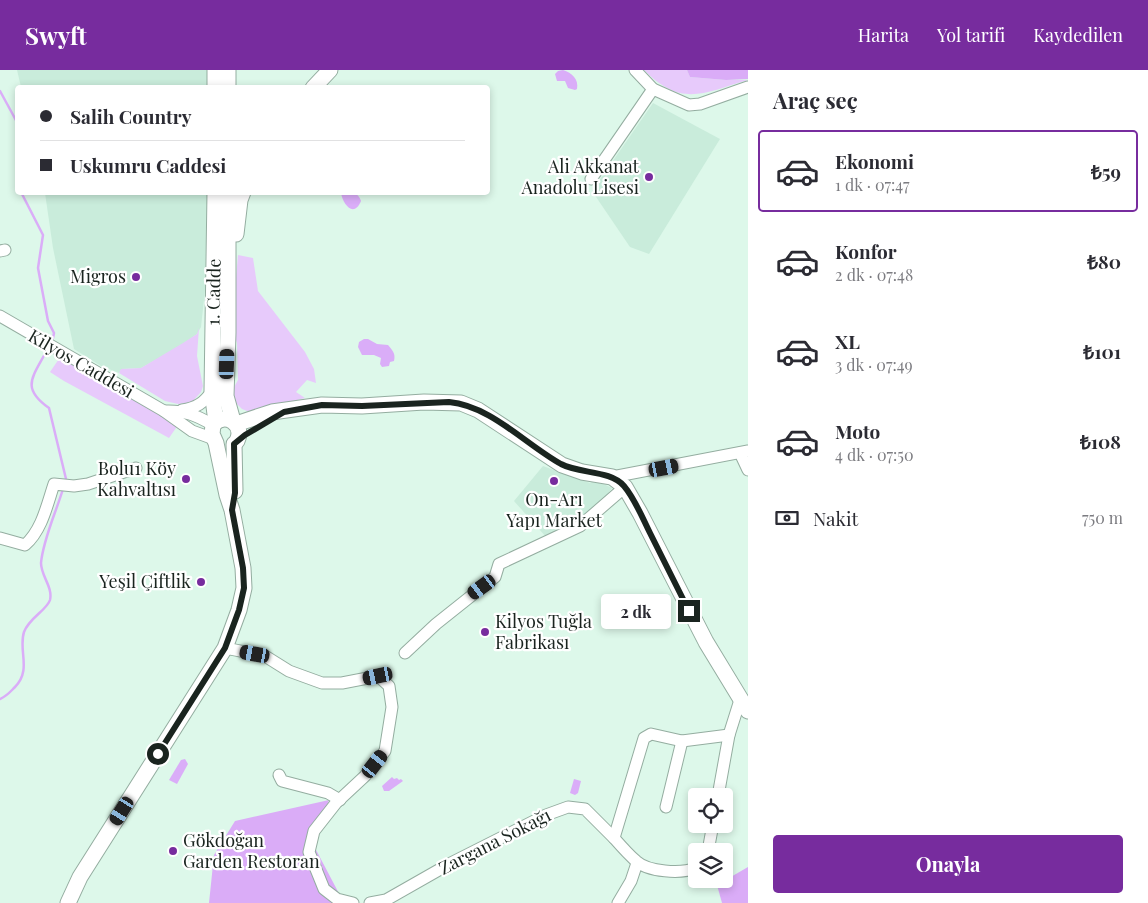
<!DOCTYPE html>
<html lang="tr">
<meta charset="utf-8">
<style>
:root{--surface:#fff;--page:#f7f7f7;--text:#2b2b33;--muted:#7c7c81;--line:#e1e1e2;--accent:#772c9e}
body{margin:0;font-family:"Playfair Display",serif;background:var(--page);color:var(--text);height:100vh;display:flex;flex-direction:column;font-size:19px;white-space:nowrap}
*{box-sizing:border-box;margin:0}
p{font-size:16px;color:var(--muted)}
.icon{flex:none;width:28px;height:28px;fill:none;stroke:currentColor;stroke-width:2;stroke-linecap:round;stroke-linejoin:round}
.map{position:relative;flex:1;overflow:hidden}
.sheet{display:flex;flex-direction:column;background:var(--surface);width:400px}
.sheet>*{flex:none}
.top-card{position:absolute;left:15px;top:15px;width:475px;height:110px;border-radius:5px;box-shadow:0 2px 8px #0003;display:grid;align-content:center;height:110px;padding:0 25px;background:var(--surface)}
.fabs{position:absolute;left:688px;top:718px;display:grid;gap:10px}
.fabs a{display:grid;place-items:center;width:45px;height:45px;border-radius:5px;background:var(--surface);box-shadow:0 2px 8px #0003;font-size:25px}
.end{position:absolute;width:22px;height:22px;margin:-11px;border:6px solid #1a241f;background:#fff;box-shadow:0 0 0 2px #fff}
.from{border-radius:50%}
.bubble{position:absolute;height:35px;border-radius:5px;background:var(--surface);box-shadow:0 2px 8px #0003;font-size:16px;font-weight:700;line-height:35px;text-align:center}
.car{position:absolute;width:15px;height:30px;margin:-15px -8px;border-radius:6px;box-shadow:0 0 4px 1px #0007;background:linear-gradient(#222 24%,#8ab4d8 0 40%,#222 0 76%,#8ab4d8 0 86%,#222 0)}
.top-card b{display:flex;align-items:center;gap:18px;height:48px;font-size:19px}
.top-card b+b{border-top:1px solid var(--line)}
.top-card i{width:12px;height:12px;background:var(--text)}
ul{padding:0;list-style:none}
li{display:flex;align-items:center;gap:15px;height:82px;margin:0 10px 8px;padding:0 15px;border:2px solid transparent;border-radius:5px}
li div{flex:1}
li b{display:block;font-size:19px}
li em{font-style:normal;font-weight:700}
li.active{border-color:var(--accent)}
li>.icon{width:45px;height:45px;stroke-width:1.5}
h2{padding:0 25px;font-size:22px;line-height:60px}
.pay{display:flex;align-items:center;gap:12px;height:55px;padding:0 25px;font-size:19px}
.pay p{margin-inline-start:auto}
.action{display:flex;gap:10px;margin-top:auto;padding:10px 25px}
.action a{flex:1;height:58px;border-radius:5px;background:var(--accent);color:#fff;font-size:20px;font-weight:700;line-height:58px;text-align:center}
header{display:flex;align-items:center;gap:30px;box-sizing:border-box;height:70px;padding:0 25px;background:var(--accent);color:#fff}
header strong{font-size:24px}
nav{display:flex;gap:28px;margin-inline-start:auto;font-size:18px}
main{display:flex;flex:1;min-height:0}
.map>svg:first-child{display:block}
.built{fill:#c9ecdb}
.green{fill:#e7cafb}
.forest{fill:#daacf7}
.water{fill:#daadf8}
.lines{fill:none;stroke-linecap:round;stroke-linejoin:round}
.stream{stroke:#daadf8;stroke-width:2.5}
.minor-casing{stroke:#94ada0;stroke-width:13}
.major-casing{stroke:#94ada0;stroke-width:17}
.minor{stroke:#fff;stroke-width:11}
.major{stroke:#fff;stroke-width:15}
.route{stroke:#1a241f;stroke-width:6}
.poi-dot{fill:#772c9e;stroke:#fff;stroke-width:2}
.labels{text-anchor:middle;stroke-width:4.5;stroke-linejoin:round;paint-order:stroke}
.poi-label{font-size:18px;fill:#1a241f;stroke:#fff;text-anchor:end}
.street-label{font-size:18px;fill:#1a241f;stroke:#fff}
</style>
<header>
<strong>Swyft</strong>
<nav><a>Harita</a><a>Yol tarifi</a><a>Kaydedilen</a></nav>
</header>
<main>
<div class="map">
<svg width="748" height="833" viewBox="0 0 748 833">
<rect width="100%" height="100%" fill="#ddf8ea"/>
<g class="built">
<path d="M17 0H207V17H21Z"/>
<path d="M653 33 720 69 649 184 630 177 592 121Z"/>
<path d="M45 123H207L205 220 201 257 197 264 177 278 141 298 122 299 119 303 101 296 74 279 53 178Z"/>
<path d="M543 396 590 413 595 410 612 418 603 431 576 452 547 468 514 431Z"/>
</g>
<g class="green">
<path d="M644 0H687L690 7 726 10H748C703 23 682 38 644 0Z"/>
<path d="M238 185 253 188 258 221 305 282 314 299 316 313 307 310 296 322 305 328 250 342 242 339 236 333 233 326V319L238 310 237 273 233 262 234 230Z"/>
<path d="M199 258 197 286 203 316 201 322 192 332 178 334 165 331 119 303 121 299 141 298 183 273 197 264Z"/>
<path d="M61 286 109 316 178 355 169 368 64 311 50 302Z"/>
</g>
<g class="forest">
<path d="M687 0H748V9L726 10 690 7Z"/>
<path d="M329 730 314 776 344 833H209L214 785 235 751Z"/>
<path d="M748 797V833H722L717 815Z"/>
</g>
<g class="water">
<path d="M563 0C572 3 579 9 577 19L575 20 568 18 565 11H557L555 4 558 1Z"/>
<path d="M341 123C349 121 358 121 361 131 354 148 343 135 341 123Z"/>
<path d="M364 269H368L377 274 388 275C392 280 396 283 394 291L390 292 389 296 382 297 380 294 381 288 374 285H362L358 277 359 272Z"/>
<path d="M185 689 188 694 177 714 169 710 181 690Z"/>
<path d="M392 707 394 709 397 708 399 710 401 709 403 711 389 721H384L382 716Z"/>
<path d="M574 709 581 711 578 723 575 725 570 723Z"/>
</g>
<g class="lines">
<g class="stream">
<path d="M0 21 18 54"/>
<path d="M21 122 43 165 38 198 48 251 54 263 53 268"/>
<path d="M46 282C32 308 21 318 49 338L66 409 65 412"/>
<path d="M0 629C7 626 10 622 15 617 32 600 18 580 24 562 29 548 47 540 50 530 53 517 41 506 41 493 43 470 56 442 63 419"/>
</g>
<g class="minor-casing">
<g id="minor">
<path d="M635 0 653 19 689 35 700 34 748 17"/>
<path d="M591 109 653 19"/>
<path d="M0 181 5 180"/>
<path d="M0 246 164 341 192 361 214 369"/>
<path d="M182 340C196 338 204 333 212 321"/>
<path d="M164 341C184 340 196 345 213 355"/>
<path d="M740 383 748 400"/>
<path d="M612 407 748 381"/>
<path d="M0 468 25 475C42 460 47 435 54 414L74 416 88 414 136 398"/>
<path d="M225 578 265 586 289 601 322 613H342L378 606 389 616 392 637 385 681 365 706 336 733 314 761 309 782 324 819 337 829 353 833"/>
<path d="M405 583 436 554 495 507 499 494 580 456 625 417"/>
<path d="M279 705 282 711 328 723 340 730"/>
<path d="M718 726 729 665 740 630"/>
<path d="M666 737 682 671"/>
<path d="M708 781 713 754"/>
<path d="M696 798C681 804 648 802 636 791 628 784 621 776 614 768L644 668 651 664 682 671 729 665"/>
<path d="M370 833 386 830 451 793 546 745 568 737 585 739 614 768"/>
<path d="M618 833 631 811 637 793"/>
</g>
</g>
<g class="major-casing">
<g id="major">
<path d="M215 18V0"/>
<path d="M228 18V0"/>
<path d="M313 18 330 0"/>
<path d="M215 122 212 321 216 352"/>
<path d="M228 122V263L226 326 233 351"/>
<path d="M236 164 240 130 243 122"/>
<path d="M236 354 272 342 322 335 362 336 424 332 461 333 478 340 562 395 582 402 612 407 625 417 640 443 706 572 748 641"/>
<path d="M234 374 235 421"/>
<path d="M68 833 80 807 225 578 239 540 244 518 243 498 232 440 227 425 216 373 212 364 213 355C225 341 245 354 237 371"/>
</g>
</g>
<use href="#minor" class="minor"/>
<use href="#major" class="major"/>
</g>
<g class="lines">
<path class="route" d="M158 684 225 578 239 540 244 518 243 498 232 440 235 423 234 374 245 365 284 342 322 335 362 336 449 332C491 336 525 374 561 394 580 404 610 400 624 416 635 429 642 447 650 463 663 489 676 515 689 541"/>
</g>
<g class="poi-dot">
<circle cx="649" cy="107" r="5"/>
<circle cx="136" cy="207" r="5"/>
<circle cx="186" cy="409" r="5"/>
<circle cx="554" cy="411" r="5"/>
<circle cx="201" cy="512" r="5"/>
<circle cx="485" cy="562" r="5"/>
<circle cx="173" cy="781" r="5"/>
</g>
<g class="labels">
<g class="poi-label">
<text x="639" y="103">Ali Akkanat<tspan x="639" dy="21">Anadolu Lisesi</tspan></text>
<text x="126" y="213">Migros</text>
<text x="176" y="405">Bolu1 Köy<tspan x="176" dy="21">Kahvaltısı</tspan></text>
<text x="554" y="436" text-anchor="middle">On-Arı<tspan x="554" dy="21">Yapı Market</tspan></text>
<text x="191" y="518">Yeşil Çiftlik</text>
<text x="495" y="558" text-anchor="start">Kilyos Tuğla<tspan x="495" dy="21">Fabrikası</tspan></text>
<text x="183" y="777" text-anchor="start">Gökdoğan<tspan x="183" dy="21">Garden Restoran</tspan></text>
</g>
<g class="street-label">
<text transform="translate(214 222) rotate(-89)" y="6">1. Cadde</text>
<text transform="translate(81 294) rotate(30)" y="6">Kilyos Caddesi</text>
<text transform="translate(495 772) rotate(-27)" y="6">Zargana Sokağı</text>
</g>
</g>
</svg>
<div class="fabs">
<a><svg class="icon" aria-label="locate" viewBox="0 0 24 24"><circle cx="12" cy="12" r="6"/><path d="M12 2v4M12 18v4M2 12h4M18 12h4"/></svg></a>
<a><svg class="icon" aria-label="layers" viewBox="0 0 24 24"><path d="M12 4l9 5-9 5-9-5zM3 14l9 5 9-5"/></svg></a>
</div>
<i class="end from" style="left:158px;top:684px"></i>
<i class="end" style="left:689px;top:541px"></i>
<div class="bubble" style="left:601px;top:524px;width:70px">2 dk</div>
<i class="car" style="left:227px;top:294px;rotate:2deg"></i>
<i class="car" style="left:664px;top:398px;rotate:79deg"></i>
<i class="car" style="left:482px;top:517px;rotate:234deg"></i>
<i class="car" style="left:255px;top:584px;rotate:280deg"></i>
<i class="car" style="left:378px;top:606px;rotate:258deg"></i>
<i class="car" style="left:375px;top:694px;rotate:38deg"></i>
<i class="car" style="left:122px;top:741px;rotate:212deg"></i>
<div class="top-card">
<b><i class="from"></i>Salih Country</b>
<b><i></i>Uskumru Caddesi</b>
</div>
</div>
<section class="sheet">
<h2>Araç seç</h2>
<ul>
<li class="active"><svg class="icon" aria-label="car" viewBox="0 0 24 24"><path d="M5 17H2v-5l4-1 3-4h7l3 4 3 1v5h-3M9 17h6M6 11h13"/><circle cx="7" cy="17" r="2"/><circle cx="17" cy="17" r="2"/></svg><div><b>Ekonomi</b><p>1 dk · 07:47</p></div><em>₺59</em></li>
<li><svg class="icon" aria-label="car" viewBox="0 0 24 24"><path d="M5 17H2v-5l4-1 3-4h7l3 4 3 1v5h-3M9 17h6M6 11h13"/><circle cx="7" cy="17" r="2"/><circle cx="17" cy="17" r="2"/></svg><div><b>Konfor</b><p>2 dk · 07:48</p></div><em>₺80</em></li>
<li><svg class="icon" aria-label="car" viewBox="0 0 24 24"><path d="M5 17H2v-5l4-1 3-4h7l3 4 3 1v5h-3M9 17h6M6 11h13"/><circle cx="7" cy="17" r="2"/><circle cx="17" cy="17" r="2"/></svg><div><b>XL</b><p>3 dk · 07:49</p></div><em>₺101</em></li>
<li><svg class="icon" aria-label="car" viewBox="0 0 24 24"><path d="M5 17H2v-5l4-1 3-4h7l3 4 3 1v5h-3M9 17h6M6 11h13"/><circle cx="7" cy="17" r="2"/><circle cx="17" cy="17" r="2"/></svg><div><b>Moto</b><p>4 dk · 07:50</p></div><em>₺108</em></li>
</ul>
<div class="pay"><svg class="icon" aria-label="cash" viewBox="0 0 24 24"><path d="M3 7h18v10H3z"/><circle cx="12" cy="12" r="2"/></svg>Nakit<p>750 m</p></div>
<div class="action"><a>Onayla</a></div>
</section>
</main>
